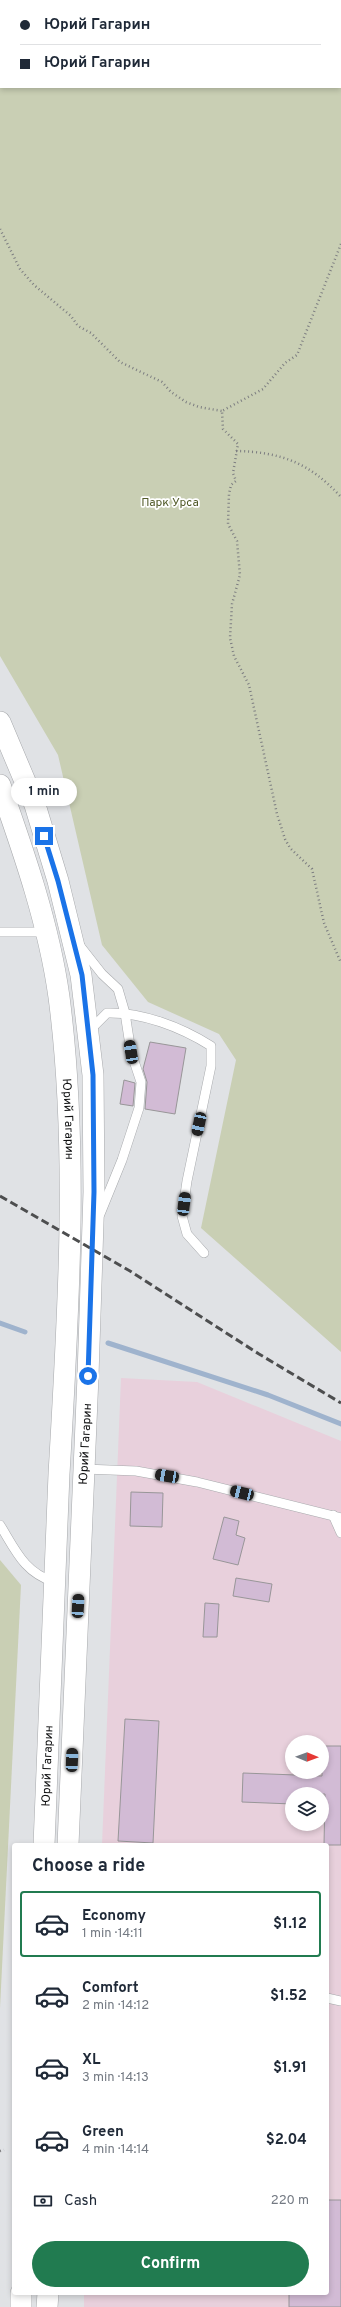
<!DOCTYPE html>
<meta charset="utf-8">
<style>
:root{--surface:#fff;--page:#f2f2f3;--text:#1f2937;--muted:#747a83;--line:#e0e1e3;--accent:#217b50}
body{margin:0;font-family:Overpass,sans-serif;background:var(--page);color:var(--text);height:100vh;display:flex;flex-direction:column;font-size:15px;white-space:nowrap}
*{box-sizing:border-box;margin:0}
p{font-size:13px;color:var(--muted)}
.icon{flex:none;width:22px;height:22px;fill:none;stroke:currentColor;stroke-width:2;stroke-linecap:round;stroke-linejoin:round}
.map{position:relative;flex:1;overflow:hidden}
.details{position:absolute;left:12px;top:1843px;width:317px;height:452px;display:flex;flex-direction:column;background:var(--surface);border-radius:4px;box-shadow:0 2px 6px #0003}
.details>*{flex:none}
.guide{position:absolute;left:0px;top:0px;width:341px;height:88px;box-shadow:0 2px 6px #0003;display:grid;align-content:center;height:88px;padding:0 20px;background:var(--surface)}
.needle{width:26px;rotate:91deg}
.tools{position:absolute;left:285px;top:1735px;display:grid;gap:8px}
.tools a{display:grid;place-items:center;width:44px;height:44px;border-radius:50%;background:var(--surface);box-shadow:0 2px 6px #0003;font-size:20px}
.end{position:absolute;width:18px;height:18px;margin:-9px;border:5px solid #1a73e8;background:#fff;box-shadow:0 0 0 2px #fff}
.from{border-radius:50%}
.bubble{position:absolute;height:28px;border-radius:14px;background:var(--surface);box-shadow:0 2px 6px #0003;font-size:13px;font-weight:700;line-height:28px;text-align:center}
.car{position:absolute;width:12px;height:24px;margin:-12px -6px;border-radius:5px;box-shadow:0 0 3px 1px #0007;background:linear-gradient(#222 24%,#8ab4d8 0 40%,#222 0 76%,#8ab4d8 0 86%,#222 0)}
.guide b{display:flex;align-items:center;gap:14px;height:38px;font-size:15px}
.guide b+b{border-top:1px solid var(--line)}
.guide i{width:10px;height:10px;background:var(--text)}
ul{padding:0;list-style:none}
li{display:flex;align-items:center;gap:12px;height:66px;margin:0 8px 6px;padding:0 12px;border:2px solid transparent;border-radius:4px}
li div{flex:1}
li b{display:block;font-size:15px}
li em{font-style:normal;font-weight:700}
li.selected{border-color:var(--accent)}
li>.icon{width:36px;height:36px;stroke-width:1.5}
h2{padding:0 20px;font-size:18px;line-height:48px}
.pay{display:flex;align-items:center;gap:10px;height:44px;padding:0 20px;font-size:15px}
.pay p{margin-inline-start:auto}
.cta{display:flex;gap:8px;margin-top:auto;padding:8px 20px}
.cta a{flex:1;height:46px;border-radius:24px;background:var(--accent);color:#fff;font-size:16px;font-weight:700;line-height:46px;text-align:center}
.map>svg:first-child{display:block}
.industrial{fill:#e8d0dc;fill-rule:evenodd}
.green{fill:#c9cfb4;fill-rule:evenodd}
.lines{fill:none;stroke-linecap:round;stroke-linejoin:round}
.stream{stroke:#9fb3cd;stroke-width:5}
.building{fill:#d2bbd5;stroke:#989698}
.service-casing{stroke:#a7a9ac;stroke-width:10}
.tertiary-casing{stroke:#a7a9ac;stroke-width:22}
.path{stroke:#7d7e81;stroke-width:2.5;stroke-dasharray:1 3;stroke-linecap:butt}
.service{stroke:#fff;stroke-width:9}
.tertiary{stroke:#fff;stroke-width:21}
.rail{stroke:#4d4e4f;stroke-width:3;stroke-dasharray:8 4;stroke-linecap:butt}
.route{stroke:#1a73e8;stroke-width:5}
.labels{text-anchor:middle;stroke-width:3.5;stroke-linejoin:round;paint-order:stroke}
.park-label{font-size:12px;fill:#515a28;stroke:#fff}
.street-label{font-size:12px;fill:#0f1011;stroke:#fff}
</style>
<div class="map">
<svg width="341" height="2307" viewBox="0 0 341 2307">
<rect width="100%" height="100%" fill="#e0e2e5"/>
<path class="industrial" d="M121 1378 197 1382 341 1441V2307H84V2293H327V1845H102ZM292 1742H322V1772H292ZM292 1794H322V1824H292Z"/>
<g class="green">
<path d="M0 0H341V1352L201 1228 236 1060 219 1034 148 1002 102 945 58 755 0 656ZM1 1H340V87H1Z"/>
<path d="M0 1560 21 1585 0 2008Z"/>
</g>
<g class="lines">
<g class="stream">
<path d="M0 1323 25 1332"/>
<path d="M108 1343 268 1395 341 1424"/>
</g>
</g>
<g class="building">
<path d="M150 1042 186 1048 175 1114 145 1109 147 1082 143 1069Z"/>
<path d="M124 1080 135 1083 133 1106 120 1104Z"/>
<path d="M131 1492 163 1493 162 1527 130 1526Z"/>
<path d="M224 1517 239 1521 236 1535 245 1538 238 1565 213 1559Z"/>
<path d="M236 1578 272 1584 269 1602 233 1596Z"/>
<path d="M205 1603 219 1604 217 1637H203Z"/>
<path d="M125 1719 159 1721 153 1843 118 1841Z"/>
<path d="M322 1746H341V1845H324L325 1794H292V1804L242 1802 243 1773 322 1776Z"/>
<path d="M327 2200H341V2307H289V2293H327Z"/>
</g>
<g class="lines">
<g class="service-casing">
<g id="service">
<path d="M0 932H45"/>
<path d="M80 946 102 974 118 989 125 1013 131 1052 141 1082 139 1108 122 1160 100 1214"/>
<path d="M90 1030 107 1013C142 1012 181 1027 211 1046V1066L187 1181 182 1216 187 1234 204 1253"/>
<path d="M84 1469 136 1471 197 1482 341 1518"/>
<path d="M333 1515 341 1533"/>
<path d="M0 1525C16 1551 24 1572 54 1582"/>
<path d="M327 1998 341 2001"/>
</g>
</g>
<g class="tertiary-casing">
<g id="tertiary">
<path d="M0 722 35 805 58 881 81 975 93 1075 94 1192 88 1376 68 1845"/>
<path id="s1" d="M0 785C24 853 49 925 59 997 79 1151 68 1319 59 1474 53 1598 49 1722 44 1845"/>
<path d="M21 2307V2293"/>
<path d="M47 2307 48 2293"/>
</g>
</g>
<g class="path">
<path d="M0 229 20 269 34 285 71 316 78 326 91 333 120 362 162 382 171 392 186 402 199 407 222 411"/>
<path d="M341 244 297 355 285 363 263 389 222 411 223 429 238 444 233 473 236 481 231 485 229 494 228 524 237 541 240 575 232 604 230 638 234 656 249 685 277 814 285 839 290 848 312 869 324 923 341 963"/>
<path d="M236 451C281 452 310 463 341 497"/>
<path d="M0 2151 4 2150"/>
</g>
<use href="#service" class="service"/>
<use href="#tertiary" class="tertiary"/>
<path class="rail" d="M0 1196 130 1271 259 1354 341 1403"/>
</g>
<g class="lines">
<path class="route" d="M44 836 58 881 82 975 93 1075 94 1192 88 1376"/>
</g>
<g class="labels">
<g class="park-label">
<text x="170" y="506">Парк Урса</text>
</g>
<g class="street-label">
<text dy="4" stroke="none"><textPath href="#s1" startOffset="343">Юрий Гагарин</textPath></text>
<text transform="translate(85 1444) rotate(-87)" y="4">Юрий Гагарин</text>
<text transform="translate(47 1766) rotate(-88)" y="4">Юрий Гагарин</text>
</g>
</g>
</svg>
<div class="tools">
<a><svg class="needle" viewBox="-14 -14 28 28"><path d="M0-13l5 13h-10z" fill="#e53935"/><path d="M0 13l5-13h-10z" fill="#747a83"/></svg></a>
<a><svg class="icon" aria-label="layers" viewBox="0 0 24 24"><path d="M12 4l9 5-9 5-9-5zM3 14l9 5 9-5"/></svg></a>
</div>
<i class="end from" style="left:88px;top:1376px"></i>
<i class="end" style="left:44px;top:836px"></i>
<div class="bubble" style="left:11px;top:778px;width:66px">1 min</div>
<i class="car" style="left:131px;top:1052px;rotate:351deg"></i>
<i class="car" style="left:199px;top:1124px;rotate:192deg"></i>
<i class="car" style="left:184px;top:1204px;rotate:7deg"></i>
<i class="car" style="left:167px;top:1476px;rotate:280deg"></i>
<i class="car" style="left:242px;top:1493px;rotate:284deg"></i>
<i class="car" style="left:78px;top:1606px;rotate:3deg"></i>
<i class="car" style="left:72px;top:1760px;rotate:2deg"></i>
<div class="guide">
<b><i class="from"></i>Юрий Гагарин</b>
<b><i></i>Юрий Гагарин</b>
</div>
<section class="details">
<h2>Choose a ride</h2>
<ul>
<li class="selected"><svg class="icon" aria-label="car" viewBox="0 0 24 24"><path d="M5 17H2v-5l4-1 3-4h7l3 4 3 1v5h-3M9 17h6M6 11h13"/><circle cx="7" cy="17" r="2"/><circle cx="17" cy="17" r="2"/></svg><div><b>Economy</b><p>1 min · 14:11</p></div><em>$1.12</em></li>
<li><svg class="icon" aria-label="car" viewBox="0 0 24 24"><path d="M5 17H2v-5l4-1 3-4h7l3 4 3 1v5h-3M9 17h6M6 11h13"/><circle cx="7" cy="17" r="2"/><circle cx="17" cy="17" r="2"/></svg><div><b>Comfort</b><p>2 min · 14:12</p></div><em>$1.52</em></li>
<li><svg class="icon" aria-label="car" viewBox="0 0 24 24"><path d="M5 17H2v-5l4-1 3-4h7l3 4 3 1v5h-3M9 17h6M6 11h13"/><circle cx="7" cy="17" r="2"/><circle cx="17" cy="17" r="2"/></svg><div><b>XL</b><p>3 min · 14:13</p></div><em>$1.91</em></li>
<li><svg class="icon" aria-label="car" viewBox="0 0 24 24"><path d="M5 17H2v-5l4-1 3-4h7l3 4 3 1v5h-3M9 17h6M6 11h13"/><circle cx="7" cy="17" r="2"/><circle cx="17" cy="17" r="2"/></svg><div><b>Green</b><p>4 min · 14:14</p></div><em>$2.04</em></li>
</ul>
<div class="pay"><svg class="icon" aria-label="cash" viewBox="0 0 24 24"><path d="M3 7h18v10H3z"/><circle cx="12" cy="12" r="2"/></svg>Cash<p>220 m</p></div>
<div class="cta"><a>Confirm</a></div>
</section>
</div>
